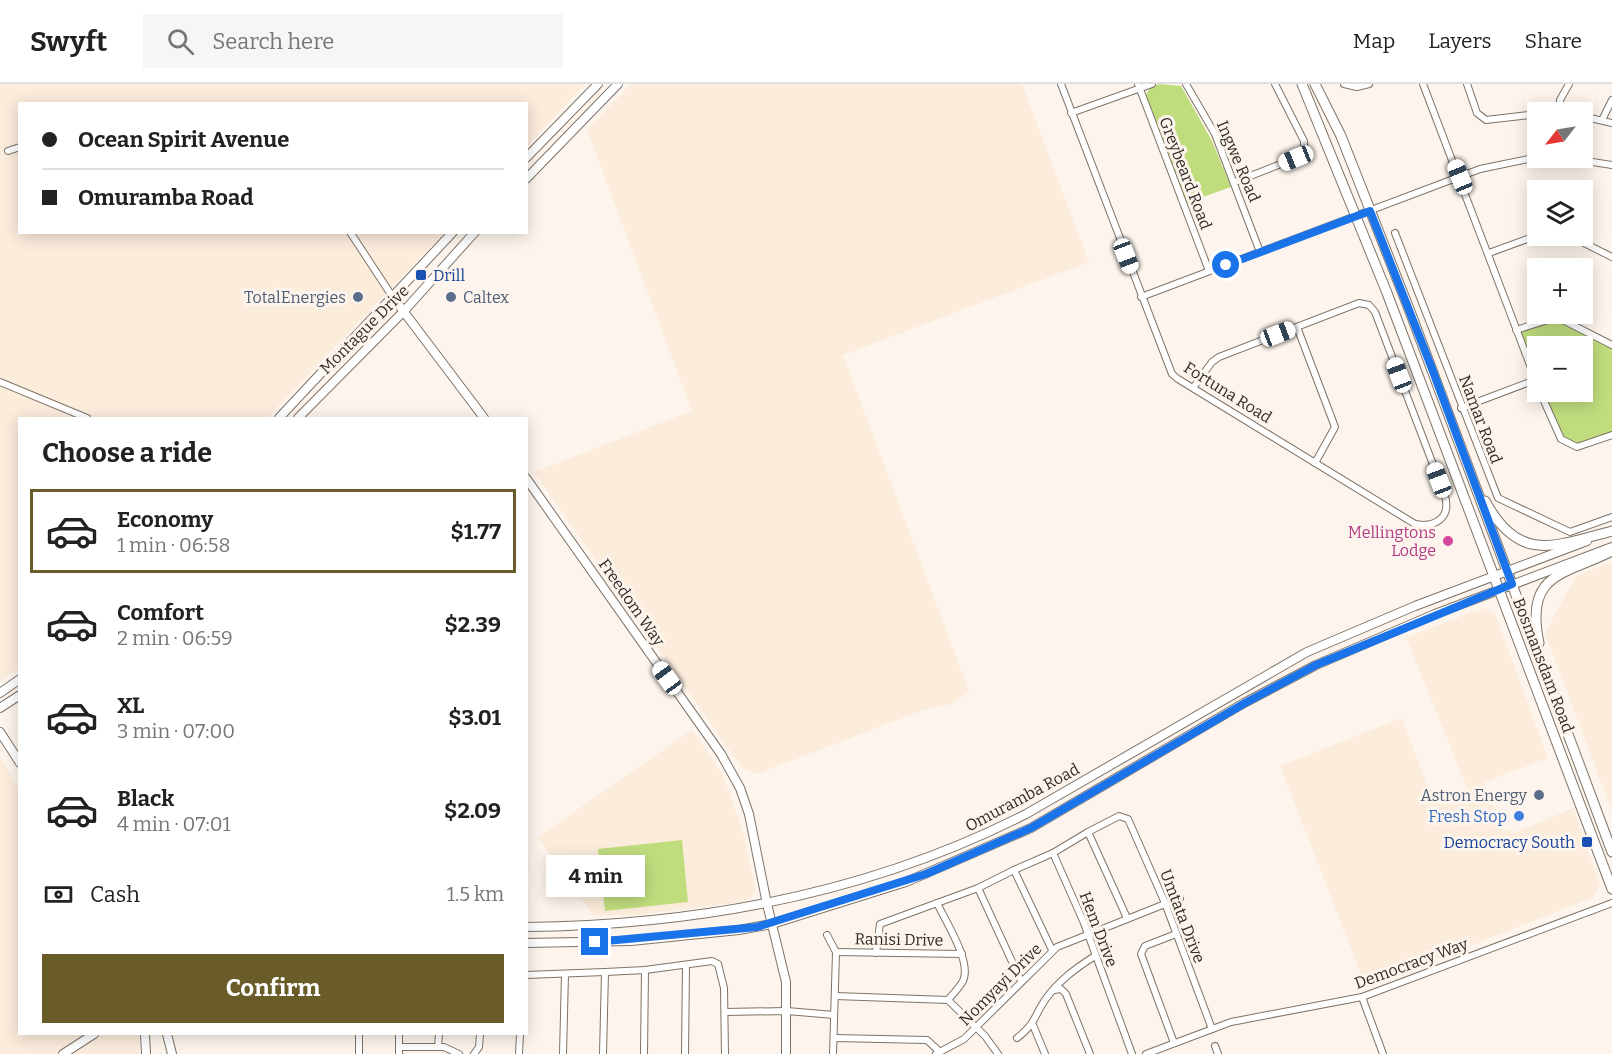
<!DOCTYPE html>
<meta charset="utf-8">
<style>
:root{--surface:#fff;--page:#f6f6f6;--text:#222;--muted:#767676;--line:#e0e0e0;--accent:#695c29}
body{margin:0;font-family:Bitter,serif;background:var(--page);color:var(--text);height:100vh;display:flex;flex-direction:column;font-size:22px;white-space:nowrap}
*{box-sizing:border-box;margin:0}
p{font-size:20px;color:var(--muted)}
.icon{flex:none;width:33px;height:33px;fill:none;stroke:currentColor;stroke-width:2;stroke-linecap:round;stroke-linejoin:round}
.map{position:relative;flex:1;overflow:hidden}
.drawer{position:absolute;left:18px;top:333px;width:510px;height:618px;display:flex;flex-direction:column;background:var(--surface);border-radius:0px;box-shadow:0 3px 15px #0003}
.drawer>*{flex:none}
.top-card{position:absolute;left:18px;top:18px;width:510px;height:132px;border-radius:0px;box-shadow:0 3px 15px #0003;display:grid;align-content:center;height:132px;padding:0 24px;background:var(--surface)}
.needle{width:39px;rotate:239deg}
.fabs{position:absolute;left:1527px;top:18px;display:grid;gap:12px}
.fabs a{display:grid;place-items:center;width:66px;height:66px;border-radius:0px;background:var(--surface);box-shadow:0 3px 15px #0003;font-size:30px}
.end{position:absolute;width:27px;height:27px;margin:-14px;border:8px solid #1a73e8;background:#fff;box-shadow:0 0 0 3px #fff}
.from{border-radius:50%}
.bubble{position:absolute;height:42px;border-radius:0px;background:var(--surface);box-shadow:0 3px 15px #0003;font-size:20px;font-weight:700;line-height:42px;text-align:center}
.car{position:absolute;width:18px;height:36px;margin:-18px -9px;border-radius:8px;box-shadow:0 0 4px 2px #0007;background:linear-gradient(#fff 24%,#345 0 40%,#fff 0 76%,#345 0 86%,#fff 0)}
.top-card b{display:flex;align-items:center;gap:21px;height:57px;font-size:22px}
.top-card b+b{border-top:2px solid var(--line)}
.top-card i{width:15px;height:15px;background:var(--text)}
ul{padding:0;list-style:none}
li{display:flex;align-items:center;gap:18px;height:84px;margin:0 12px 9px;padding:0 12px;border:3px solid transparent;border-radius:0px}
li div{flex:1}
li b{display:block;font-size:22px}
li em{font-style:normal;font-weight:700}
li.on{border-color:var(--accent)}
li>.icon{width:54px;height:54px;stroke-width:1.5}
h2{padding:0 24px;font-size:27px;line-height:72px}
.pay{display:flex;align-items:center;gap:15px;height:66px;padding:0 24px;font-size:22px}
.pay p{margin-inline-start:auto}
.primary-button{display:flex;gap:12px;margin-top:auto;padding:12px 24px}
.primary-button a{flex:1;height:69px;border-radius:0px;background:var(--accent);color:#fff;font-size:24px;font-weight:700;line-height:69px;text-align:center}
header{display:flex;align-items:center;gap:36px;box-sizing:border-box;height:84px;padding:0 30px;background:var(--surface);border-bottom:2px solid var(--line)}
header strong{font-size:28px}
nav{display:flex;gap:33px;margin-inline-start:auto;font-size:21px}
.search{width:420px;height:54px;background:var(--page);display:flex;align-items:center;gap:15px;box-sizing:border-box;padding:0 21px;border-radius:0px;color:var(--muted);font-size:22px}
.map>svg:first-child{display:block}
.built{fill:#fcecdc}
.green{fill:#c0dd7e}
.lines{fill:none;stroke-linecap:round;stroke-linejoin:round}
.street-casing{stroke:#7f7367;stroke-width:8}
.secondary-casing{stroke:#7f7367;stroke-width:10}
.primary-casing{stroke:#7f7367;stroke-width:11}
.street{stroke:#fff;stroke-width:6}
.secondary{stroke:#fff;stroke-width:8}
.primary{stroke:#fff;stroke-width:9}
.route{stroke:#1a73e8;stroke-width:8}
.transit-dot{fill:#1a4fb4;stroke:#fdf5ed;stroke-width:2}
.service-dot{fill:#5c6f8a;stroke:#fdf5ed;stroke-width:2}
.hotel-dot{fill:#d1479c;stroke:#fdf5ed;stroke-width:2}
.shop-dot{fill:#3f7fe0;stroke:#fdf5ed;stroke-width:2}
.labels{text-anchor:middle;stroke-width:6;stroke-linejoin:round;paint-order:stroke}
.street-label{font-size:16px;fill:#312c27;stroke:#fdf5ed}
.transit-label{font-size:16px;fill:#164399;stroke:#fdf5ed;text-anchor:start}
.service-label{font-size:16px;fill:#4e5e75;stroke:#fdf5ed;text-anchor:end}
.hotel-label{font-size:16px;fill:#b23c85;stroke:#fdf5ed;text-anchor:end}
.shop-label{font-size:16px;fill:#366cbe;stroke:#fdf5ed;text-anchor:end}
</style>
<header>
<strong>Swyft</strong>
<div class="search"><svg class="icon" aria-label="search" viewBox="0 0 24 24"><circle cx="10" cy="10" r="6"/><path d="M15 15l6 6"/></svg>Search here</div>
<nav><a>Map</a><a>Layers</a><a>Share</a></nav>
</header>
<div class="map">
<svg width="1612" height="970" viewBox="0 0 1612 970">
<rect width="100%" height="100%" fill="#fdf5ed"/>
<g class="built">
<path d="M0 0H585L527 62 526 20H20V148L444 149 267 334H20L19 584 0 597Z"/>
<path d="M631 0H1022L1089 178 843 271 969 607 952 620 923 626 757 690 742 684 534 388 692 327 587 46Z"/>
<path d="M1612 478V727L1545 549 1576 492Z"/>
<path d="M1484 524 1495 530 1548 674 1484 698 1503 747 1509 745 1512 750 1573 724 1600 800 1594 813 1366 903 1280 682 1402 634 1433 718 1467 704 1406 553Z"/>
<path d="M692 646 722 689 742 744 756 807 748 817 637 831 594 832 538 753Z"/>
<path d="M0 672 19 706 20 950H139V970H0Z"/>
</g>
<g class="green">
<path d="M1159 0 1181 2 1212 57 1231 103 1186 119 1146 11 1150 4Z"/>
<path d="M1553 233 1612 261V350L1580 361 1560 354 1539 308H1582V262H1538L1537 303 1516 246Z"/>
<path d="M682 756 688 818 605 827 598 765Z"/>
</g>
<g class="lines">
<g class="street-casing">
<g id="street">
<path d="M1061 0 1172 290 1178 295 1415 440C1436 444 1451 433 1445 412L1375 228 1369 221 1359 219 1219 273 1212 278 1193 304"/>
<path d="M1138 0 1209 187"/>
<path d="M1186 0 1215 50 1260 168"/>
<path d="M1344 0 1357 3 1369 0"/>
<path d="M1423 0 1538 302"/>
<path d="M1467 0 1477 29 1486 36 1538 30"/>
<path d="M1560 28V16L1569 0"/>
<path d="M1071 29 1152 0"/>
<path d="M1582 32 1612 39"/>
<path d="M1602 36 1612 16"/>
<path d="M8 67 20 63"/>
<path d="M1567 74 1612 81"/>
<path d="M1235 98 1296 74 1304 65V57L1275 0"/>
<path d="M350 148 392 212"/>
<path d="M1395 149 1498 414 1570 448 1612 433"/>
<path d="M1570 152 1612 173"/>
<path d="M1489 169 1538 151"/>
<path d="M1141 213 1480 85 1538 73"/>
<path d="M1297 243 1335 343 1315 379"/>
<path d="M1516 246 1557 233 1612 261"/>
<path d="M0 298 87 334"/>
<path d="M1540 308 1561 355 1577 363 1612 351"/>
<path d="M1461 324 1535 296"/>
<path d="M1088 748 1053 769 1084 839 1132 970"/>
<path d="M978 804 1021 897"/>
<path d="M937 819C946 838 972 878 963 897 959 904 953 910 948 916"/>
<path d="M1127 834 1088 748 1119 732 1128 735 1165 819 1212 945"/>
<path d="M827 851 836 868 833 970"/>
<path d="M1052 866 1014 786 1053 769"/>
<path d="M836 868 962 870"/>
<path d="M876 869 880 840 978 804 1014 786"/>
<path d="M645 886 712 877 718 880 724 904 725 970"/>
<path d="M526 891 605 888"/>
<path d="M1054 906 1061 905 1066 910 1090 970"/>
<path d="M835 912 948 916"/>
<path d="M1362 913 1383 970"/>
<path d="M948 916 985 952 998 970"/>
<path d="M725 928 787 927 834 931"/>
<path d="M1033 941 1045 970"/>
<path d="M834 954 927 956 939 967"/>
<path d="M1017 954C1036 939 1033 934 1045 916 1058 897 1076 884 1095 872"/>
<path d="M1174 959 1141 870 1145 862 1176 850"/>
<path d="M1215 962 1218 970"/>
<path d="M399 963H444L459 970"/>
<path d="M438 963 439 950"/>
<path d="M359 970V950"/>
<path d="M399 970V950"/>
<path d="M474 970 479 963 480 950"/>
<path d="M519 970 520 950"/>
<path d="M563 970 565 890"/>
<path d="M603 970 605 888 645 886 644 970"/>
<path d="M685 970 686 881"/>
<path d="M936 970 964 955 1057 863 1180 814"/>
<path d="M1146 970 1231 938 1362 913 1612 819"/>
</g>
</g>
<g class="secondary-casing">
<g id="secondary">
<path d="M526 74 598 0"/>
<path d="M526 95 618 0"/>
<path d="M392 212 484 334"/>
<path d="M279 334 453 148"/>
<path d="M298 334 404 227 475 148"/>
<path d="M526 394 721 670 740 704 749 730 767 820 786 898V970"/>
<path d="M0 609 20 595"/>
<path d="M0 624 20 611"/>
<path d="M0 648 20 679"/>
<path d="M526 843C700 841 871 809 1026 730L1307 568 1415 522 1587 457"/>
<path d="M526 859 631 857 739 846 772 840 906 798 1031 744 1244 619 1316 581 1435 530 1612 463"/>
<path d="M145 950 146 970"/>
<path d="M167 950 172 970"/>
<path d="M63 970 94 950"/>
</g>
</g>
<g class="primary-casing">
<g id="primary">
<path d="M1302 0 1387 209 1612 805"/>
<path d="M1315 0 1341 52 1411 230 1612 768"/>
<path d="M1485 417C1520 480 1554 462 1612 447"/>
<path d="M1539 559C1524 488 1565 491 1612 467"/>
</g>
</g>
<use href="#street" class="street"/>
<use href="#secondary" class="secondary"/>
<use href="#primary" class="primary"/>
</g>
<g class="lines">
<path class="route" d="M595 858 757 843 926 790 1031 744 1245 619 1316 581 1512 500 1431 282 1370 127 1226 181"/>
</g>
<g class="transit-dot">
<rect x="415" y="185" width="12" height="12" rx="3"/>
<rect x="1581" y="752" width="12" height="12" rx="3"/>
</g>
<g class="service-dot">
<circle cx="358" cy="213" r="6"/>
<circle cx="451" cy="213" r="6"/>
<circle cx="1539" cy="711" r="6"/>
</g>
<circle class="hotel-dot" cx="1448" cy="457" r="6"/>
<circle class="shop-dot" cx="1519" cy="732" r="6"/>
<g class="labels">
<g class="street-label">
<text transform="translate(1239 77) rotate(67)" y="6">Ingwe Road</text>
<text transform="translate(1186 89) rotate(69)" y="6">Greybeard Road</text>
<text transform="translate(364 245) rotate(-45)" y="6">Montague Drive</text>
<text transform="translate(1228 308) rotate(32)" y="6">Fortuna Road</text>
<text transform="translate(1481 335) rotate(69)" y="6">Namar Road</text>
<text transform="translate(632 518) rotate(55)" y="6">Freedom Way</text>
<text transform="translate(1544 581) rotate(69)" y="6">Bosmansdam Road</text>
<text transform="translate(1022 713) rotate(-28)" y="6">Omuramba Road</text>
<text transform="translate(1183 832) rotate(69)" y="6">Umtata Drive</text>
<text transform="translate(1099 845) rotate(69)" y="6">Hem Drive</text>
<text transform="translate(899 855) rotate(1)" y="6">Ranisi Drive</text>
<text transform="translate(1411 879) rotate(-20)" y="6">Democracy Way</text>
<text transform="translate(1000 900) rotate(-45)" y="6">Nomyayi Drive</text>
</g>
<g class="transit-label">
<text x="433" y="197">Drill</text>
<text x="1575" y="764" text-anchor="end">Democracy South</text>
</g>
<g class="service-label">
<text x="346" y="219">TotalEnergies</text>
<text x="463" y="219" text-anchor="start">Caltex</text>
<text x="1527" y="717">Astron Energy</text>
</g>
<g class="hotel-label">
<text x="1436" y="454">Mellingtons<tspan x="1436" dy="18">Lodge</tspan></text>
</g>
<g class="shop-label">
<text x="1507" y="738">Fresh Stop</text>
</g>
</g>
</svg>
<div class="fabs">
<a><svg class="needle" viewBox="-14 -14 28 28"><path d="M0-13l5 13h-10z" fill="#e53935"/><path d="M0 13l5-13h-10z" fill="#767676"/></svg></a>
<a><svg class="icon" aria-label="layers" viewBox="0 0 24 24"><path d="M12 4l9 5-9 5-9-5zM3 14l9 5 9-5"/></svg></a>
<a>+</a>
<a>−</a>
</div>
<i class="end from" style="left:1226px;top:181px"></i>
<i class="end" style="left:595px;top:858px"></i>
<div class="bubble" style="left:546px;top:771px;width:99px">4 min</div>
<i class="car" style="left:1296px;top:74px;rotate:248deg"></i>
<i class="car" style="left:1460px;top:93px;rotate:338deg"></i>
<i class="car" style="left:1126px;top:172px;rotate:159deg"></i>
<i class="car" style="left:1278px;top:250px;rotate:69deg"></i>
<i class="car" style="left:1399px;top:291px;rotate:339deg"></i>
<i class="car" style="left:1439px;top:396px;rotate:339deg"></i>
<i class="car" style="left:667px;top:594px;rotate:324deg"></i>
<div class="top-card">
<b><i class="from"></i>Ocean Spirit Avenue</b>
<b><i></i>Omuramba Road</b>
</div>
<section class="drawer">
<h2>Choose a ride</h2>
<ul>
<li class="on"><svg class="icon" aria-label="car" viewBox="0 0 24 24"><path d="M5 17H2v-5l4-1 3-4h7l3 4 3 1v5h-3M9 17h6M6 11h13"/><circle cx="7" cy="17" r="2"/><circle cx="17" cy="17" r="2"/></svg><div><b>Economy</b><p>1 min · 06:58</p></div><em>$1.77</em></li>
<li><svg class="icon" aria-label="car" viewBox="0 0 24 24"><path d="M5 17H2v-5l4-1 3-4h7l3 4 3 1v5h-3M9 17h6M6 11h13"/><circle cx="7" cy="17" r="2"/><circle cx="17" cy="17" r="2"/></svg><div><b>Comfort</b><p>2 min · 06:59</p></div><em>$2.39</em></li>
<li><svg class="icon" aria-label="car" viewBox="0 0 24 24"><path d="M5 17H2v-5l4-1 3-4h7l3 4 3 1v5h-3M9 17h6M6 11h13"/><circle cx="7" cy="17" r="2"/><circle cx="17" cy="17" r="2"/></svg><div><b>XL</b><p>3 min · 07:00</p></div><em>$3.01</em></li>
<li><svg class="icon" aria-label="car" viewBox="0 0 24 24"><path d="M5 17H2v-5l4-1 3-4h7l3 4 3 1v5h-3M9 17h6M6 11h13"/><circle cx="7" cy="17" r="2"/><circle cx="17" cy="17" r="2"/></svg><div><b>Black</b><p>4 min · 07:01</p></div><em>$2.09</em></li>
</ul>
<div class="pay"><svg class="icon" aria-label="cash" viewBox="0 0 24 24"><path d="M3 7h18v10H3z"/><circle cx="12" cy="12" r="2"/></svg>Cash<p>1.5 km</p></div>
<div class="primary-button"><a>Confirm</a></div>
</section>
</div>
